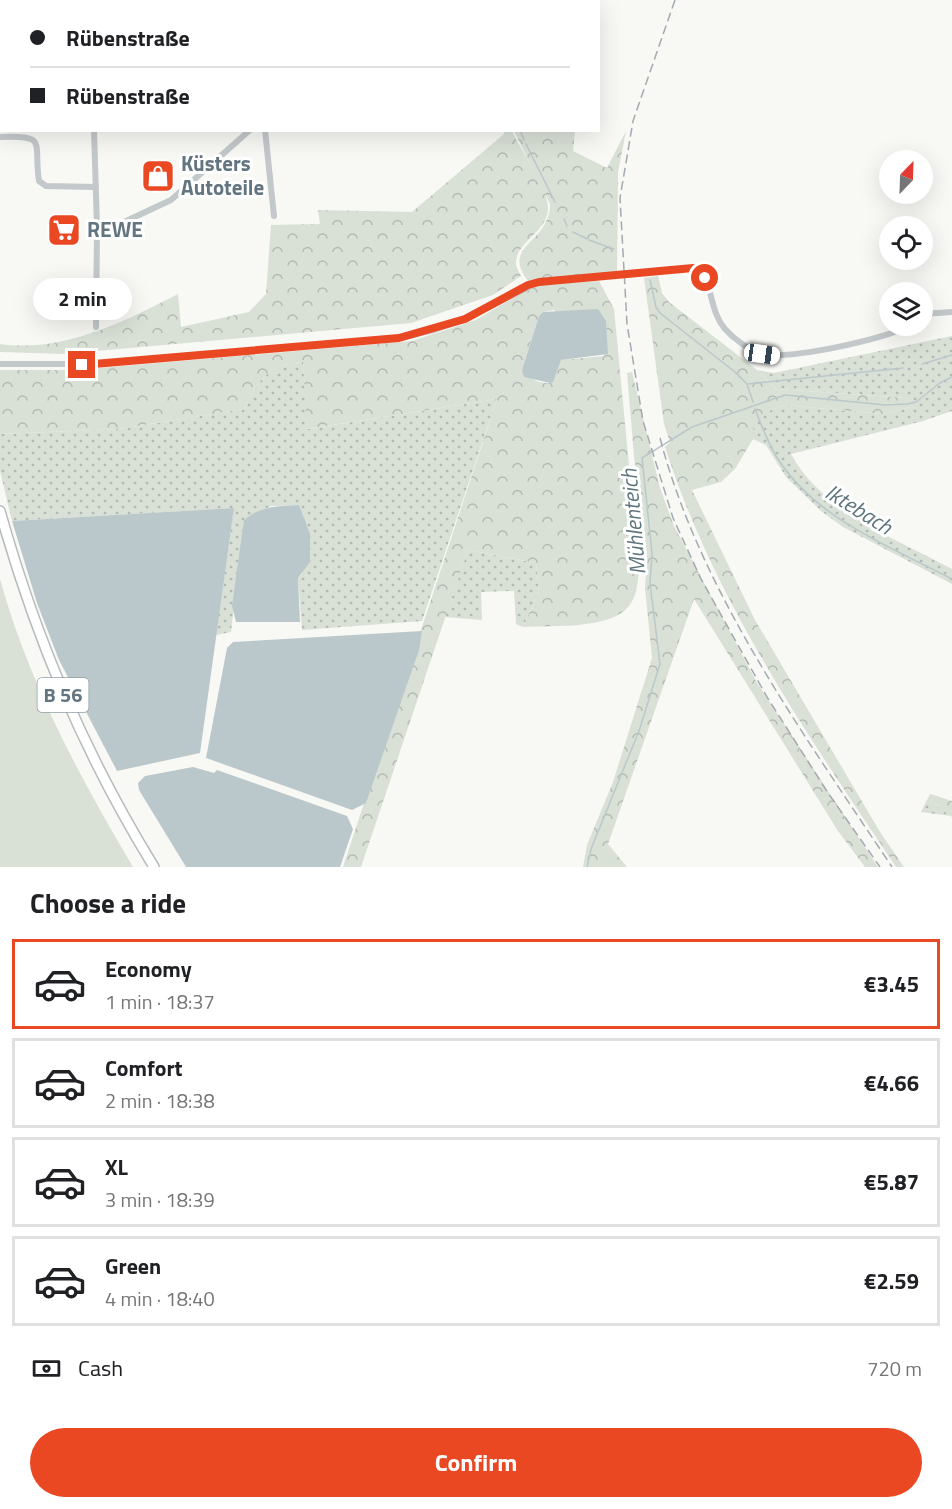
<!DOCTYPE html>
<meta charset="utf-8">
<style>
:root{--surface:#fff;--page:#f2f2f2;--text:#202124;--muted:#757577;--line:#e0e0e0;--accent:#e94823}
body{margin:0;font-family:"Titillium Web",sans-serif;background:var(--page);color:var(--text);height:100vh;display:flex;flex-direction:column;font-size:22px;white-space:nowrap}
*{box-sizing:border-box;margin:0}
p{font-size:20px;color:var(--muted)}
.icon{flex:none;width:33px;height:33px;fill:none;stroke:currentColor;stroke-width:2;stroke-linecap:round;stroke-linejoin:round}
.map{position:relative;height:867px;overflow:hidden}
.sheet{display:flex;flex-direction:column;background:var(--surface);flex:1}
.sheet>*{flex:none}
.hud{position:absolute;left:0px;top:0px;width:600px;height:132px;box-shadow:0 6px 24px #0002;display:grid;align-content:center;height:132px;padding:0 30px;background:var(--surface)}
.needle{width:39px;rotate:23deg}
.buttons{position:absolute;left:879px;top:150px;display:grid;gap:12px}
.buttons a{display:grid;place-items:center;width:54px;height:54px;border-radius:50%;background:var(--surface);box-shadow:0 6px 24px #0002;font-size:30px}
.end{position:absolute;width:27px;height:27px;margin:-14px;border:8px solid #e94823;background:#fff;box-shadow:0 0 0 3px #fff}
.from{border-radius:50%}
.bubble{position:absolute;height:42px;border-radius:21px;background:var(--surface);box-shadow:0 6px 24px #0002;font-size:20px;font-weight:700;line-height:42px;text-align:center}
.car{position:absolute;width:18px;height:36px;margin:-18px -9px;border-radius:8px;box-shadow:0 0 4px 2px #0007;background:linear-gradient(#fff 24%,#345 0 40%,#fff 0 76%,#345 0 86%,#fff 0)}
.hud b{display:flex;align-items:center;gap:21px;height:57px;font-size:22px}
.hud b+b{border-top:2px solid var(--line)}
.hud i{width:15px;height:15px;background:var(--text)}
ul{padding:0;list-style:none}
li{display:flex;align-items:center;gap:18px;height:90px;margin:0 12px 9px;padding:0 18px;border:3px solid var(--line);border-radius:0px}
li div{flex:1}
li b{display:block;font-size:22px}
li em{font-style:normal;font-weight:700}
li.active{border-color:var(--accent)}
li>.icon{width:54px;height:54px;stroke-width:1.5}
h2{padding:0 30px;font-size:27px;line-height:72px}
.pay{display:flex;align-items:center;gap:15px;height:66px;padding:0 30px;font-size:22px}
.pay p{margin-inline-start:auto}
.action{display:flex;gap:12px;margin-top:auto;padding:12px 30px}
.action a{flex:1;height:69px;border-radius:36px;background:var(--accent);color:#fff;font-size:24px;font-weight:700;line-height:69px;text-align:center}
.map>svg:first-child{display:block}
.grass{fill:url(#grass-dots)}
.forest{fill:url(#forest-crowns);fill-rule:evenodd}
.green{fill:#d9e0d6}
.water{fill:#bbc8cb}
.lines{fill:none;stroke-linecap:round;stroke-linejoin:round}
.stream{stroke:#bbc8cb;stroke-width:1.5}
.primary-casing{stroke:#b6bbbe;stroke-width:12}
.street{stroke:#c3c8cb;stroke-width:6}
.primary{stroke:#fff;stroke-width:9}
.rail{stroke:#a3abb0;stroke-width:1.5;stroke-dasharray:9 4.5;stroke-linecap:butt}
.route{stroke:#e94823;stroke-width:8}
.labels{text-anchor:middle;stroke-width:6;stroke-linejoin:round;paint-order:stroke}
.shield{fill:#fff;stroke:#919ea7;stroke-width:1.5}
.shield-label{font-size:20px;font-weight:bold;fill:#627581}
.poi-label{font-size:21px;font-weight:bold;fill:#627581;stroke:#fff;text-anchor:start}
.water-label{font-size:22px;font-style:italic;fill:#5d757c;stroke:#fff}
</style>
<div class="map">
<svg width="952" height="867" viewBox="0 0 952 867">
<defs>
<pattern id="grass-dots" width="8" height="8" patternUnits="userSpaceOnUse" patternTransform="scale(1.5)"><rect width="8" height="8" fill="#d9e0d6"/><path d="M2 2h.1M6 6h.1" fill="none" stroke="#b3bab3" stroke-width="1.8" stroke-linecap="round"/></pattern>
<pattern id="forest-crowns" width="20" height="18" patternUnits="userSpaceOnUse" patternTransform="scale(1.5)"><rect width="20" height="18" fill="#d9e0d6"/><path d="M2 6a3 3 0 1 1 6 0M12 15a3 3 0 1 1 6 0" fill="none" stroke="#b3bab3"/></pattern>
</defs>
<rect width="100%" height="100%" fill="#f8f8f5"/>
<g class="grass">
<path d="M952 336V411L923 421 791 454C821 511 898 540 952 569V584L843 527 821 511 786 477 766 445 753 439V417L784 405 883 414 911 407 908 398 776 389 757 370 774 373Z"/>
<path d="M303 362 308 429 497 399 422 621 302 630 298 578 302 574 299 505 271 506 244 520 231 632 216 635 234 508 12 521 0 471V434L119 429 244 409C259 378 269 365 303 362Z"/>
<path d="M468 550 536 563 539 591 523 627 516 624 514 591 481 592 482 620 445 617Z"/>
<path d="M930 794 934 795 931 802 951 816 921 812Z"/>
</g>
<g class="forest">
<path d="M504 131H512C521 151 547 186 548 207 549 232 516 241 516 263 516 268 519 271 521 276L493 295 411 323 63 354 0 352V344C63 353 123 322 178 294L181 327 249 312 266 294 271 225 320 224 318 210 412 212 504 134Z"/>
<path d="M514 131H575L573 151 607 168 626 131 618 172 617 273 528 281C500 244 550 244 550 204Z"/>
<path d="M658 276 662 293 669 302 757 370 776 389 908 398 911 407 883 414 784 405 754 417 753 439 735 469 721 482 692 490 755 620 880 832 904 867H896C807 734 714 600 665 447L670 442 664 424 644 278Z"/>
<path d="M599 281 614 309 639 570C638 582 637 596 629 606 610 630 552 625 523 627L539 591 536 563 468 550 361 867H343L497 399 307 429 303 362C269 365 258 379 244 409L119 429 0 434V370H76L412 341 476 320 535 285ZM554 310 605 356 560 360 550 383C537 384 531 378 522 370L539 316 543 312Z"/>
<path d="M632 372 660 488 674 526 756 681 878 867H865L838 831 694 599 608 844 627 867H583L587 845 613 782 652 658 645 588 647 555 634 456 627 373Z"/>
<path d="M934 795 952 801V817L931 802Z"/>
</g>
<path class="green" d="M0 579C28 681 79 776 133 867H0Z"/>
<g class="water">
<path d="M598 309 606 321 608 354 561 360 553 382 550 383 524 377 522 370 539 316 543 312Z"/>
<path d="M299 505 310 534V562L298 578 300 622H236L232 606 244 520C261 506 278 506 299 505Z"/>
<path d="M234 508 200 753 117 771 59 660 37 603 12 521Z"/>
<path d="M422 631 419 650 366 803 352 810 206 758 227 648 233 642Z"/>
<path d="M193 767 214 773 217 770 347 816 353 829 340 867H186L139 790 138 783 145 776Z"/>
</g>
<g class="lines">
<g class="stream">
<path d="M524 2 525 0"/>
<path d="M520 130 524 140"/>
<path d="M526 144 555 202"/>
<path d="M564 219 567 226"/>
<path d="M573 232 587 239"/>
<path d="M589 240 614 249"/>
<path d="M650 280 656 307 660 313 735 372 747 384 753 402"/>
<path d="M922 364 952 355"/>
<path d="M748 384 903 368"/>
<path d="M755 409C761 424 767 441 776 456 815 519 889 546 952 579"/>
<path d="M587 867 591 849 639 731 660 664 650 583 652 553 642 458 692 427 785 395 885 405 907 404 916 402 940 383 952 377"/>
</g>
<g class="primary-casing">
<path id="primary" d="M0 511C36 639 84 753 154 867"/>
</g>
<g class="street">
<path d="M89 0V2"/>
<path d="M255 0V2"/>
<path d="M94 130 97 228 96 327"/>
<path d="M265 130 274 216"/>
<path d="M0 137C49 135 33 142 39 181L46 186 96 187"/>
<path d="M97 228 124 222 171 200 250 130"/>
<path d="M922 314 952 312"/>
<path d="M0 364H99L399 338 434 330 465 319 539 282 688 268 699 270C714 287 709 310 725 329 734 339 750 351 763 354 788 360 887 339 908 326"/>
</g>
<use href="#primary" class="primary"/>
<g class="rail">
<path d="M675 0 633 121 620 198 627 324 643 421 673 518 701 579 767 697 828 793 880 867"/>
<path d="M660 438C700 592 805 736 892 867"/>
</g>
</g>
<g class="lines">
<path class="route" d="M82 365 399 338 465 319 528 285 539 282 693 268 705 278"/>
</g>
<defs>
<g id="shop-square" transform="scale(1.725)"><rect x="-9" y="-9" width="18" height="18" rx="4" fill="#e94823" stroke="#fff"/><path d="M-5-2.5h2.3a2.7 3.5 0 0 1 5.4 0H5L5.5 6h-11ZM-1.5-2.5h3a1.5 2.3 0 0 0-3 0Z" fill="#fff"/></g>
<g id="supermarket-square" transform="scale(1.725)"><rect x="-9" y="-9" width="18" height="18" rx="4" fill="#e94823" stroke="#fff"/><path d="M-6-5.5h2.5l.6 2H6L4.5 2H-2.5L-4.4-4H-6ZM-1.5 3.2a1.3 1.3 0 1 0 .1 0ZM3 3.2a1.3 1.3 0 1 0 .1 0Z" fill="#fff"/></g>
</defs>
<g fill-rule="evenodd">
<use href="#shop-square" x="158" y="176"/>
<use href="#supermarket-square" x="64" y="230"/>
</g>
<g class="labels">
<rect class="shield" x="37.5" y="678" width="51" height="34" rx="4.5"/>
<g class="shield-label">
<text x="63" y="702">B 56</text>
</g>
<g class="poi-label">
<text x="181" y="171">Küsters<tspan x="181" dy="24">Autoteile</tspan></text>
<text x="87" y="237">REWE</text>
</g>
<g class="water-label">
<text transform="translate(859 509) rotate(32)" y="8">Iktebach</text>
<text transform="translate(633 522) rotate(-95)" y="8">Mühlenteich</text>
</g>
</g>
</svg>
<div class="buttons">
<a><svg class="needle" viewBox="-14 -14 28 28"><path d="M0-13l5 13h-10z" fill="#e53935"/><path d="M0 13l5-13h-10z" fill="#757577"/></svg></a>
<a><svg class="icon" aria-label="locate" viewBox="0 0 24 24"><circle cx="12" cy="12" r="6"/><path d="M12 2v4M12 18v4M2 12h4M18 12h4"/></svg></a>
<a><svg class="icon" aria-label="layers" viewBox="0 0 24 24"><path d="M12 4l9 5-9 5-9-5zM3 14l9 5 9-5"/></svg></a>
</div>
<i class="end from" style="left:705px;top:278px"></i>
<i class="end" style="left:82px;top:365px"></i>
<div class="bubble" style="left:33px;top:278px;width:99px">2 min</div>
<i class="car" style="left:762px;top:354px;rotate:98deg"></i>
<div class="hud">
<b><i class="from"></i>Rübenstraße</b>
<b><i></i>Rübenstraße</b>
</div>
</div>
<section class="sheet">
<h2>Choose a ride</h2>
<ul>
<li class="active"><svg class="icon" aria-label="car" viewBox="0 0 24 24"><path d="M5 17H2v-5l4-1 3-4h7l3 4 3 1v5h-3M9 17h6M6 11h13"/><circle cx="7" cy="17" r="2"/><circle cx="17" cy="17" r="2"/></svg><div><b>Economy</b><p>1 min · 18:37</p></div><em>€3.45</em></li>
<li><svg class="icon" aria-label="car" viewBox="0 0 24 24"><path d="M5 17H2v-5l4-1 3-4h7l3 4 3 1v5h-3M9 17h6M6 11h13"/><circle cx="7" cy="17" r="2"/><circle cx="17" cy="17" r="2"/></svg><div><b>Comfort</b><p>2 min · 18:38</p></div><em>€4.66</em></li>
<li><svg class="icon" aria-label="car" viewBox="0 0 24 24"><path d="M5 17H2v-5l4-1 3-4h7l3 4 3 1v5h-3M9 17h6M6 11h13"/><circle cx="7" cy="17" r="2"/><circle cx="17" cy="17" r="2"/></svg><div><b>XL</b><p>3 min · 18:39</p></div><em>€5.87</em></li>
<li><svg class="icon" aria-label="car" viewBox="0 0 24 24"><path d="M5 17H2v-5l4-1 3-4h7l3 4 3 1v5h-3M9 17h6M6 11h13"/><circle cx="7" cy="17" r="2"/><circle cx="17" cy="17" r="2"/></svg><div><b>Green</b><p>4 min · 18:40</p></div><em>€2.59</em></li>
</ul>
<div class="pay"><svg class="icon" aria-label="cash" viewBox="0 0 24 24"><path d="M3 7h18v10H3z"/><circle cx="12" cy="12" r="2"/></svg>Cash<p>720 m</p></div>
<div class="action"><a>Confirm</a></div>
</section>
